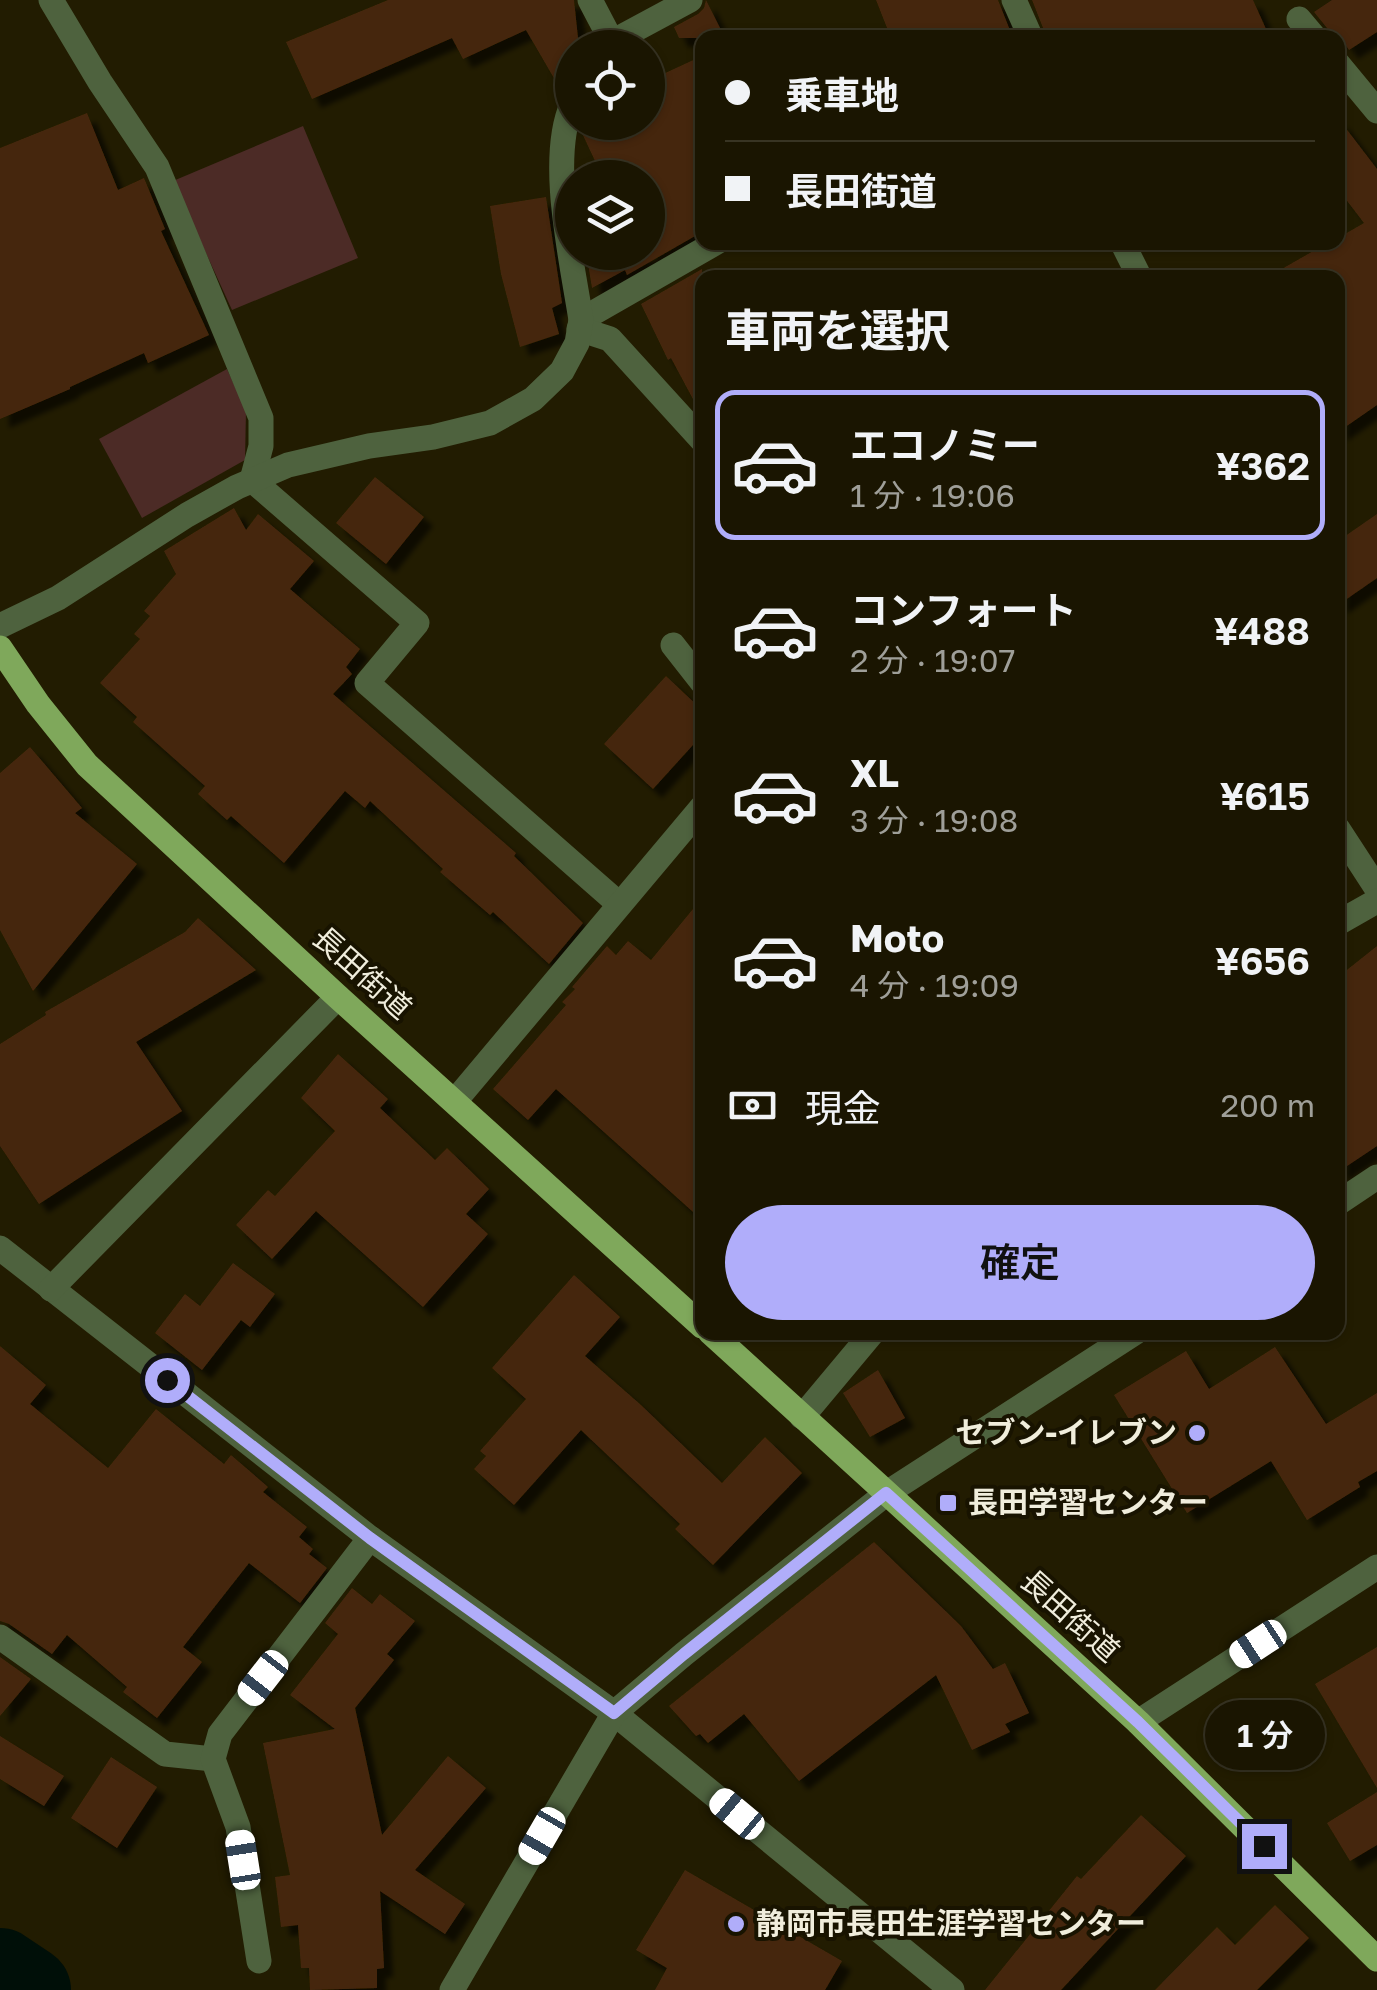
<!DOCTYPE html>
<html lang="ja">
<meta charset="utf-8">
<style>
:root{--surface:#1a1501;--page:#231e0b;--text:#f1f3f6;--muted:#9f9f99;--line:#383423;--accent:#b0adfa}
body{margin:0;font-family:"Golos Text","Noto Sans JP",sans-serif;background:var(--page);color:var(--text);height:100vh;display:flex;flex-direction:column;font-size:38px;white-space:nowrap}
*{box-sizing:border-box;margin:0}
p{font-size:32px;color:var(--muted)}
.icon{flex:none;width:55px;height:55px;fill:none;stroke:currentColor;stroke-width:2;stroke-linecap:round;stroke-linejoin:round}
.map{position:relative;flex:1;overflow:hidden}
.panel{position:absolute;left:695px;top:270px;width:650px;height:1070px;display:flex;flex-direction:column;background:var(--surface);border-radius:20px;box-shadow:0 2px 8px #0004,0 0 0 2px var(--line)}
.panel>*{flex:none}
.guide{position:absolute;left:695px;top:30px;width:650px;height:220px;border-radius:20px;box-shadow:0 2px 8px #0004,0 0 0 2px var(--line);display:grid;align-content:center;height:220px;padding:0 30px;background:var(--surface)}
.fabs{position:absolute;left:555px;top:30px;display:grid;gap:20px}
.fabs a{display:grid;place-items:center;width:110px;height:110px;border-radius:50%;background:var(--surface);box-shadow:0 2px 8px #0004,0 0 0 2px var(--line);font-size:50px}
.end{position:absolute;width:45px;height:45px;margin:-22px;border:12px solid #b0adfa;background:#111;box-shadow:0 0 0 5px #111}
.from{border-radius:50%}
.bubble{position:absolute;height:70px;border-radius:35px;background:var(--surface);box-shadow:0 2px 8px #0004,0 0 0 2px var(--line);font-size:32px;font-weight:600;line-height:70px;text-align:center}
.car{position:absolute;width:30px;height:60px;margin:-30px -15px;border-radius:12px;box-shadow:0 0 8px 2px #0007;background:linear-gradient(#fff 24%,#345 0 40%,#fff 0 76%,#345 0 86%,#fff 0)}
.guide b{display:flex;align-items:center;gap:35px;height:95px;font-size:38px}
.guide b+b{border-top:2px solid var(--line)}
.guide i{width:25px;height:25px;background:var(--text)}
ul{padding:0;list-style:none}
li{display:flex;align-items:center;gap:30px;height:150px;margin:0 20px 15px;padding:0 10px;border:5px solid transparent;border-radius:20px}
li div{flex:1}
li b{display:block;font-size:38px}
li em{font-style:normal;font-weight:600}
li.current{border-color:var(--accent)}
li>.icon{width:90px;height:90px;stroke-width:1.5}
h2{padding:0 30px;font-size:45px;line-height:120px}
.pay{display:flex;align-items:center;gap:25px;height:110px;padding:0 30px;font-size:38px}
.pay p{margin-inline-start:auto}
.cta{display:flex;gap:20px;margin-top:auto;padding:20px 30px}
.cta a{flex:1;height:115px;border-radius:60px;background:var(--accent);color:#111;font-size:40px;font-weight:600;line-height:115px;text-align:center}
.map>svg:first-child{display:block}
.green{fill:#4c2b26}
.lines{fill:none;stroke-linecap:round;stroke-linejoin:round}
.river{stroke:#000f08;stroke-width:88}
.building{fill:#45280b;filter:url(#shadow)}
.minor{stroke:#4e623e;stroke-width:25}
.major{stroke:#7fa85b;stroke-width:25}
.route{stroke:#b0adfa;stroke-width:12}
.poi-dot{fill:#b0adfa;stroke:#181300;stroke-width:4}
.labels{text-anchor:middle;stroke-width:8;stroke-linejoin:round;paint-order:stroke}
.street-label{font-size:30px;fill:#f0eddc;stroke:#181300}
.poi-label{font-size:30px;font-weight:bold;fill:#f0eddc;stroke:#181300;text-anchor:start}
</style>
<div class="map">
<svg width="1377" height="1990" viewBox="0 0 1377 1990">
<defs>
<filter id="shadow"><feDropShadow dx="9" dy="9" stdDeviation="2.5" flood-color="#0009"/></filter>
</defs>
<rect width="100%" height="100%" fill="#221c01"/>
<g class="green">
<path d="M303 126 358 258 232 310 173 181Z"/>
<path d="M227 369 246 411 245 460 142 518 99 439Z"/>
</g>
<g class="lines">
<path class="river" d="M0 1972 27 1990"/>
</g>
<g class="building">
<path d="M388 0H574L579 48H572V89L562 92 526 30 463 59 452 38 312 99 286 42Z"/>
<path d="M706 0 725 38H679L674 27 698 14 704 8Z"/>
<path d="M876 0H998L1013 38H891Z"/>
<path d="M1032 0H1253L1270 38H1047Z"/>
<path d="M1332 0H1377V32L1349 50 1341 38H1331L1327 28 1314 12Z"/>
<path d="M702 56V232L627 275 625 270 592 288 586 252H648V178H603L581 131 584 122H648V81Z"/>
<path d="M87 113 118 190 144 178 165 229 161 231 209 335 148 363 144 353 70 387V389L0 419V148Z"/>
<path d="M1338 118 1377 169V405L1338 432V278H1266L1329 242H1338V238L1364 223 1338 189Z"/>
<path d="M546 197 562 303 552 308 559 334 520 347 501 274 490 206Z"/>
<path d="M702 269V416L671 358 668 360 641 304Z"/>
<path d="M375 477 424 517 386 564 336 523Z"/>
<path d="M234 508 246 530 258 514 314 561 290 589 360 649 346 667 352 674 333 694 516 853 514 856 583 923 549 964 493 912 490 915 440 872 443 869 370 801 365 808 345 791 284 863 231 816 227 820 198 794 205 786 133 722 137 717 100 683 140 639 134 634 150 616 144 611 176 574 164 551Z"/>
<path d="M1377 514V578L1338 605V541Z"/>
<path d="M666 676 702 710V735L653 789 604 744Z"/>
<path d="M30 747 82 808 75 813 137 864 33 991 0 930V773Z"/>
<path d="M702 898V1220L556 1089 528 1120 493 1089 566 1005 562 1002 575 989 572 987 607 946 616 955 628 941 651 960Z"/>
<path d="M198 918 256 970 136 1042 182 1111 39 1204 0 1146V1044L46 1015 45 1012 185 932Z"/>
<path d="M1377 946V1146L1338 1172V977Z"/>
<path d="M338 1054 388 1099 380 1108 435 1160 447 1148 489 1189 466 1214 488 1234 423 1307 316 1211 272 1259 236 1225 268 1190 275 1196 335 1131 301 1098Z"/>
<path d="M233 1263 275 1294 250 1327 241 1320 202 1370 155 1333 185 1294 200 1306Z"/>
<path d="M574 1275 620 1317 585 1356 641 1405 722 1483 765 1437 802 1473 713 1565 675 1529 680 1524 581 1430 514 1505 474 1469 486 1456 480 1451 526 1399 492 1368Z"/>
<path d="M0 1346 46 1385 30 1404 108 1468 156 1409 224 1464 231 1455 268 1487 263 1492 307 1527 299 1537 313 1549 309 1554 327 1568 300 1603 249 1563 183 1647 202 1662 157 1718 123 1692 127 1687 67 1635 52 1654 9 1624 0 1621Z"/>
<path d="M1275 1347 1326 1424 1377 1393V1471L1358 1482 1360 1487 1307 1520 1271 1461 1187 1513 1114 1395 1186 1351 1209 1389Z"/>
<path d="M878 1370 905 1418 870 1437 843 1393Z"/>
<path d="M874 1542 961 1626 993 1669 1005 1663 1029 1713 1005 1724 1010 1732 972 1750 936 1675 799 1781 744 1714 708 1743 700 1734 696 1736 669 1706Z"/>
<path d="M352 1588 372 1604 380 1594 415 1621 387 1654 394 1660 355 1708 382 1835 448 1756 486 1788 415 1870 465 1904 445 1934 380 1891 384 1968 377 1969V1988L310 1990 309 1968H301L298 1925 281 1927 275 1877 290 1875 263 1743 335 1729 290 1695 338 1634 325 1623Z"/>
<path d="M1377 1647V1788L1315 1684Z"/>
<path d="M0 1657 31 1679 0 1716Z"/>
<path d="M0 1736 64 1776 44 1806 0 1779Z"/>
<path d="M111 1757 157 1787 117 1848 71 1818Z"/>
<path d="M1377 1792V1845L1350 1861 1327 1823Z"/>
<path d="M1141 1815 1186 1856 1061 1990H985L1077 1876 1081 1879Z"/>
<path d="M685 1870 842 1961 825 1990H655L667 1968 636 1950Z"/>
<path d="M1275 1905 1309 1938 1257 1990H1155L1217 1927 1235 1945Z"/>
</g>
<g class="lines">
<g class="minor">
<path d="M51 0 100 82 157 167 261 418V446L252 480 417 623 367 683 619 904"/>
<path d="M590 0 612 42"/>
<path d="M1014 0 1031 38"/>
<path d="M1299 19 1315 38"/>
<path d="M607 48 612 42 690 0"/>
<path d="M1338 64 1377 111"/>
<path d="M1122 242 1140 278"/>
<path d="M581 320 717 242"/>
<path d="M579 329 610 339 702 440"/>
<path d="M0 626 58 598 187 515 237 487 288 465 369 446 433 437 490 423 533 399 562 371 577 343 581 320C572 261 548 159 572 105"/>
<path d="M673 645 702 682"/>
<path d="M1338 829 1377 889"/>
<path d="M1338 923 1377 901"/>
<path d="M455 1101 702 807"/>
<path d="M1338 1203 1377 1177"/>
<path d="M0 1248 370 1538 614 1713 952 1990"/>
<path d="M51 1289 338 997"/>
<path d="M802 1417 873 1332"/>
<path d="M0 1637 165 1754 213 1759"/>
<path d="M1138 1722 1377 1567"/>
<path d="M259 1961 238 1827 213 1759 220 1734 370 1538"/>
<path d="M452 1990 614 1713 684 1654 887 1493 1136 1332"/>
</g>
<g class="major">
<path d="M0 648 38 704 87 765 338 997 702 1326"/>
<path d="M710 1332 1138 1722 1377 1959"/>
</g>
</g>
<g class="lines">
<path class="route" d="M167 1380 370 1538 614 1713 684 1654 886 1493 1138 1722 1264 1846"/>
</g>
<g class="poi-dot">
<circle cx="1197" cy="1433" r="10"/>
<rect x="938" y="1493" width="20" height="20" rx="5"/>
<circle cx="736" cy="1924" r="10"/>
</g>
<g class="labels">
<g class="street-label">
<text transform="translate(362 973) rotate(42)" y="10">長田街道</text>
<text transform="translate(1070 1616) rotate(42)" y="10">長田街道</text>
</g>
<g class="poi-label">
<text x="1177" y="1443" text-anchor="end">セブン-イレブン</text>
<text x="968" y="1513">長田学習センター</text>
<text x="756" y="1934">静岡市長田生涯学習センター</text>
</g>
</g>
</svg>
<div class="fabs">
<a><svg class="icon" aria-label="locate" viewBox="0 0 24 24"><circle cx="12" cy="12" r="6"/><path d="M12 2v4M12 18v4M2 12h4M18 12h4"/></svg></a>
<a><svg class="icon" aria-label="layers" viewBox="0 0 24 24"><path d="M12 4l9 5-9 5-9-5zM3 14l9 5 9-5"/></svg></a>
</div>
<i class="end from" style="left:167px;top:1380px"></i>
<i class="end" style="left:1264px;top:1846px"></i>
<div class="bubble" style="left:1205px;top:1700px;width:120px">1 分</div>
<i class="car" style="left:1258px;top:1644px;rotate:237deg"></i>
<i class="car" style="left:263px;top:1678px;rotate:218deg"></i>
<i class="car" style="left:737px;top:1814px;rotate:310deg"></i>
<i class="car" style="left:542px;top:1836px;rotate:210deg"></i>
<i class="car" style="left:243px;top:1860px;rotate:351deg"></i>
<div class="guide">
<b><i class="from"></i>乗車地</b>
<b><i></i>長田街道</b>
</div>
<section class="panel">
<h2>車両を選択</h2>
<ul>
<li class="current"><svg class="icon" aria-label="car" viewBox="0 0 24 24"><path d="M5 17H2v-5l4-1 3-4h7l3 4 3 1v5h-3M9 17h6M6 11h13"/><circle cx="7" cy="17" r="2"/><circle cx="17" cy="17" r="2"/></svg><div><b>エコノミー</b><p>1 分 · 19:06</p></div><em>¥362</em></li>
<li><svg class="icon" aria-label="car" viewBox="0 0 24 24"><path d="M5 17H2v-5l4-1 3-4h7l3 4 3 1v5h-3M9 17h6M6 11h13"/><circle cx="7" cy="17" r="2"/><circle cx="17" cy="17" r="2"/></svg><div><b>コンフォート</b><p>2 分 · 19:07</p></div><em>¥488</em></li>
<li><svg class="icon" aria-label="car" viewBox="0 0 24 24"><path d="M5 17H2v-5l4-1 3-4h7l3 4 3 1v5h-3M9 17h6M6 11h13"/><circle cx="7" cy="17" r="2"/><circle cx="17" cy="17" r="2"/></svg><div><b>XL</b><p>3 分 · 19:08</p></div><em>¥615</em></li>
<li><svg class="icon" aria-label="car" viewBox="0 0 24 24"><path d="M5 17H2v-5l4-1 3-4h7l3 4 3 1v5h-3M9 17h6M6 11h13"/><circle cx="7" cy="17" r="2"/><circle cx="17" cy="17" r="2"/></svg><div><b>Moto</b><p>4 分 · 19:09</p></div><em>¥656</em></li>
</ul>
<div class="pay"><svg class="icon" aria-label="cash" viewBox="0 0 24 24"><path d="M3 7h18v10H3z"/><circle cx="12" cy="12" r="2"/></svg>現金<p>200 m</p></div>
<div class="cta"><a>確定</a></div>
</section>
</div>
